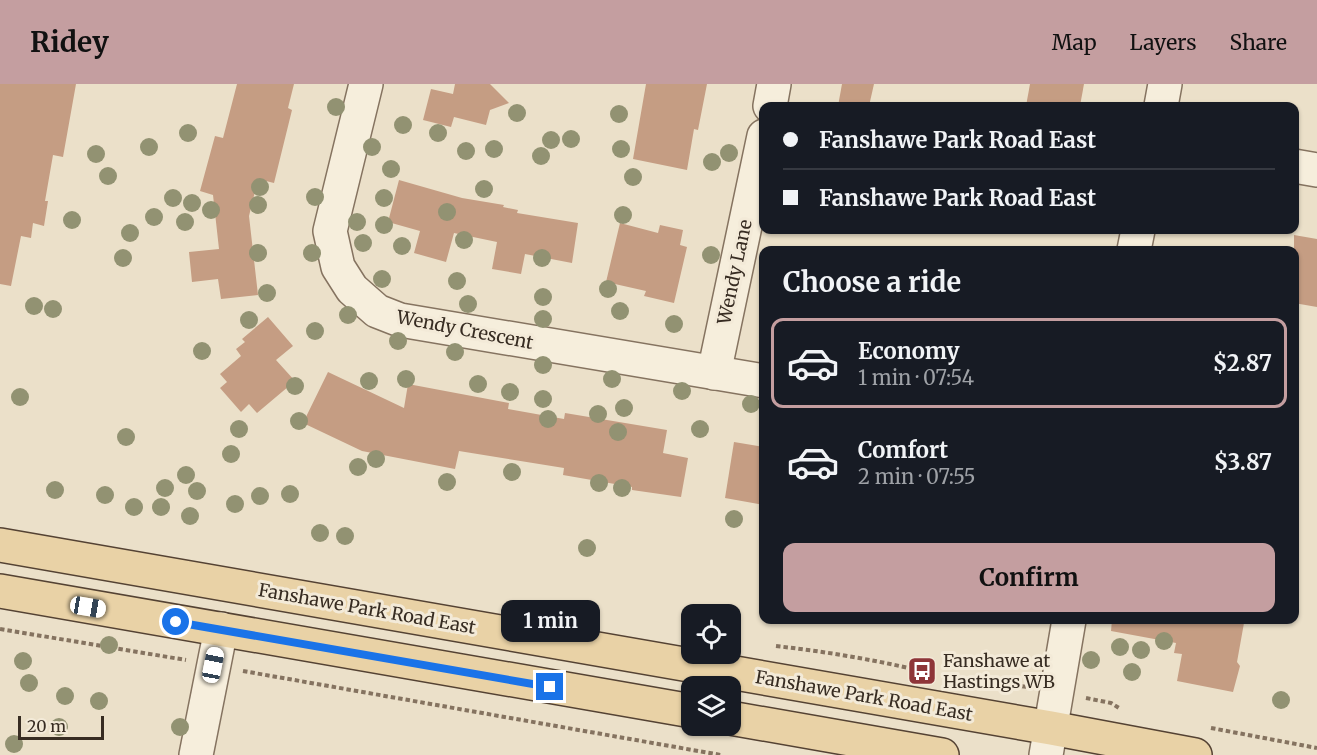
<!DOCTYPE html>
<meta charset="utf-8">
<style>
:root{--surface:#171b24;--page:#20242c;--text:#f1f3f6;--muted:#9ea1a6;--line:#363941;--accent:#c49ea0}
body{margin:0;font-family:Merriweather,serif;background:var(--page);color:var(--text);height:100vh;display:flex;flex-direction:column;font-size:22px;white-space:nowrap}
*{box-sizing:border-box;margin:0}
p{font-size:20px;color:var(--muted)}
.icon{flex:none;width:33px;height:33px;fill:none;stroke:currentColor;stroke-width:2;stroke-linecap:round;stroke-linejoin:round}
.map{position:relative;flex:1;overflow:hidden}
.drawer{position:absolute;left:759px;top:162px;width:540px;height:378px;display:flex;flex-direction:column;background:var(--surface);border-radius:12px;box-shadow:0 2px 4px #0004}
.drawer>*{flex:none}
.top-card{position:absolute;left:759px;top:18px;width:540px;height:132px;border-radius:12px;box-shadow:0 2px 4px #0004;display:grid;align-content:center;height:132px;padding:0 24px;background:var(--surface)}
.buttons{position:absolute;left:681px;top:520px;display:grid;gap:12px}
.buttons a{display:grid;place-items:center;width:60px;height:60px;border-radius:12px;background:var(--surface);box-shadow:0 2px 4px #0004;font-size:30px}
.scale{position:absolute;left:18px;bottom:15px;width:86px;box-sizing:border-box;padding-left:6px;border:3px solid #372c22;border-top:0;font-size:16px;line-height:21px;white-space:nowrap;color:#372c22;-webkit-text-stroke:4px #f3ead8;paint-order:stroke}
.end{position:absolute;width:27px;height:27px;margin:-14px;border:8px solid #1a73e8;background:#fff;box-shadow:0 0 0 3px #fff}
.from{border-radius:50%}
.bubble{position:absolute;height:42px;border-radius:12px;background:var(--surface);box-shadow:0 2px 4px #0004;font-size:20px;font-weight:700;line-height:42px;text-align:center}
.car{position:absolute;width:18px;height:36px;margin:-18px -9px;border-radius:8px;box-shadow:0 0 4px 2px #0007;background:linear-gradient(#fff 24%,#345 0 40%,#fff 0 76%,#345 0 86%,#fff 0)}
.top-card b{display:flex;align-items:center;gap:21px;height:57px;font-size:22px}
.top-card b+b{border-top:2px solid var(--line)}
.top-card i{width:15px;height:15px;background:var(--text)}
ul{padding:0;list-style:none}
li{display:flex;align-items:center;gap:18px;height:90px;margin:0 12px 9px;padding:0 12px;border:3px solid transparent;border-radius:12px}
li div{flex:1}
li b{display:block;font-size:22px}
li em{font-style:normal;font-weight:700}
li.current{border-color:var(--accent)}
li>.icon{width:54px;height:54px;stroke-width:1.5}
h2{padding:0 24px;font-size:27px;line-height:72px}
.action{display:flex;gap:12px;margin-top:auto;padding:12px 24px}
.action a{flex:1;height:69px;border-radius:12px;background:var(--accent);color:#111;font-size:24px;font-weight:700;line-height:69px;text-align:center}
header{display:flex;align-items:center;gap:36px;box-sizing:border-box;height:84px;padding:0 30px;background:var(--accent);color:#111}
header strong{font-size:28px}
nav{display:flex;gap:33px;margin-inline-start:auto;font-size:21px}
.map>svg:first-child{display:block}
.building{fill:#c59d83}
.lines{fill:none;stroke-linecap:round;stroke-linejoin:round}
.minor-casing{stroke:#857360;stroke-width:36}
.major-casing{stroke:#544233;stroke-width:36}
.path{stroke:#857360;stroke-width:4;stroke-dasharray:4.5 3;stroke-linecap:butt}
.minor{stroke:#f6eedc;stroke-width:33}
.major{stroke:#e9d2a6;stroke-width:33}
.tree{fill:#929272}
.route{stroke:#1a73e8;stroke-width:8}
.labels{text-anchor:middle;stroke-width:6;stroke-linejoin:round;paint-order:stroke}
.street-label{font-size:18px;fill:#372c22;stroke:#f3ead8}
.poi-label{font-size:18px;fill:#372c22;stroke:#f3ead8;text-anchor:start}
</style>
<header>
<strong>Ridey</strong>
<nav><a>Map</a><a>Layers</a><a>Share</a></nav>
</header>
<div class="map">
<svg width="1317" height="671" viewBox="0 0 1317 671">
<rect width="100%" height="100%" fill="#ebe0c9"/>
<g class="building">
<path d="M0 0H76L63 73 53 71 45 117H48L44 142 33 139 31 154 21 152 11 202 0 200Z"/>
<path d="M237 0H294L288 24 292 26 274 99 258 95 249 132 258 211 221 215 218 195 192 198 189 168 219 165 213 111 200 107 215 52 223 54Z"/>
<path d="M455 0H490L509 19 490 26 486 41 454 33 451 43 423 36 431 5 453 10Z"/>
<path d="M646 0H707L698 46 694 45 687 86 633 75Z"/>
<path d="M842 0H874L869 22H838Z"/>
<path d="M1030 0H1084L1080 22H1026Z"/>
<path d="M399 96 462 114 504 121 503 123 518 126 517 129 578 139 572 179 525 170 521 190 492 185 497 158 454 149 446 178 414 169 420 147 388 138Z"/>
<path d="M620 139 658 149 660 141 683 146 680 161 687 163 674 219 644 212 646 207 606 198Z"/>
<path d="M1294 151 1317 155V223L1294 219Z"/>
<path d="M268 233 293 262 276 276 295 297 257 329 249 320 241 328 220 304 227 298 220 290 241 272 236 265 245 258 242 255Z"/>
<path d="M328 288 404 324 408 300 509 319 508 325 564 335 565 329 667 346 663 369 688 374 681 413 632 406V403L563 391 564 384 459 367 455 385 362 367 303 339Z"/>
<path d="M734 358 764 363V421L725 414Z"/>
<path d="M1112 536H1228L1244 539 1237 578 1240 582 1233 608 1177 597 1182 570 1174 569 1176 559 1111 547Z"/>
</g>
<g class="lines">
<g class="minor-casing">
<g id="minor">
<path d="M366 0 330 147 338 183 352 205 377 227 400 236 764 297"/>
<path d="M770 22 774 0"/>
<path d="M1161 22 1165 0"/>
<path d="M1294 82 1317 86"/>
<path d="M1134 166 1138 146"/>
<path d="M714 289 764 52"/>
<path d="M196 671 221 545"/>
<path d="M1046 671 1069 536"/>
</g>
</g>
<g class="major-casing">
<g id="major">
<path d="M0 461 1051 644 1195 671"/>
<path d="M0 507 692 627"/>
<path d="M730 634 942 671"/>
</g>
</g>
<g class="path">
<path d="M0 545 186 576"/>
<path d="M776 562C829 568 882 577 934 590"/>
<path d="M243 587 721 671"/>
<path d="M977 597 1029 603"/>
<path d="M1086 614 1111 619 1119 624"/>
<path d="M1211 644 1317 664"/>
</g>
<use href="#minor" class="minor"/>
<use href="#major" class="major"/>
</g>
<g class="tree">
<circle cx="336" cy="23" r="9"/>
<circle cx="517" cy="29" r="9"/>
<circle cx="619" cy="30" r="9"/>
<circle cx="403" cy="41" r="9"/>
<circle cx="188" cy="49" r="9"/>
<circle cx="438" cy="49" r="9"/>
<circle cx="571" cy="55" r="9"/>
<circle cx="551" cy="56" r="9"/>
<circle cx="149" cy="63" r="9"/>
<circle cx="372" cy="63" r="9"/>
<circle cx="494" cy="65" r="9"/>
<circle cx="621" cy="65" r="9"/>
<circle cx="466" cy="67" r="9"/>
<circle cx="729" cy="69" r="9"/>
<circle cx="96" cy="70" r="9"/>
<circle cx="541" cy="72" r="9"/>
<circle cx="712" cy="78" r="9"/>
<circle cx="391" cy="85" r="9"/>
<circle cx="108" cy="92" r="9"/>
<circle cx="633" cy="93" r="9"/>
<circle cx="260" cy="103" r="9"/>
<circle cx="484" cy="105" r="9"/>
<circle cx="315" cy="113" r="9"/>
<circle cx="173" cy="114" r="9"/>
<circle cx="384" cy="114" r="9"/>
<circle cx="192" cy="119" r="9"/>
<circle cx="258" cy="121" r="9"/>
<circle cx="211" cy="126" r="9"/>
<circle cx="447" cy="128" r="9"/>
<circle cx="623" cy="131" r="9"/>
<circle cx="154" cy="133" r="9"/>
<circle cx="72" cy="136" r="9"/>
<circle cx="185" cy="138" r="9"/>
<circle cx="357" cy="138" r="9"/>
<circle cx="384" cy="141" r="9"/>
<circle cx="130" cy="149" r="9"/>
<circle cx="464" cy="156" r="9"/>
<circle cx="363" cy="159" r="9"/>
<circle cx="402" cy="162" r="9"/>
<circle cx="258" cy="169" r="9"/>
<circle cx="312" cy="169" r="9"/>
<circle cx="711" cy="171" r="9"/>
<circle cx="123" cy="174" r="9"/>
<circle cx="542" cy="174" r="9"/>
<circle cx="382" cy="195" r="9"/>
<circle cx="457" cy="197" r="9"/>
<circle cx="608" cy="205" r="9"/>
<circle cx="267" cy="209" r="9"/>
<circle cx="543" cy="213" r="9"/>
<circle cx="468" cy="220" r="9"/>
<circle cx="34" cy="222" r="9"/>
<circle cx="53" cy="225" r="9"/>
<circle cx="620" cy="227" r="9"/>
<circle cx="348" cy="231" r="9"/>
<circle cx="543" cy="235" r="9"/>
<circle cx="249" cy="236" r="9"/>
<circle cx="674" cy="240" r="9"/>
<circle cx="315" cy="247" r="9"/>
<circle cx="398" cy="257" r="9"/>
<circle cx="202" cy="267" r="9"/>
<circle cx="455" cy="268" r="9"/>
<circle cx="543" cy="281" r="9"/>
<circle cx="406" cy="295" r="9"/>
<circle cx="612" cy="295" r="9"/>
<circle cx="369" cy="297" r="9"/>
<circle cx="478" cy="300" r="9"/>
<circle cx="295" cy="302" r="9"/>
<circle cx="682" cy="307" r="9"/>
<circle cx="510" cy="308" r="9"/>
<circle cx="20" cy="313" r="9"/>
<circle cx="543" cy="315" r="9"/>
<circle cx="751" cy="320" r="9"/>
<circle cx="624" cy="324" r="9"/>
<circle cx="598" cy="330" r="9"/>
<circle cx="548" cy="335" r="9"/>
<circle cx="299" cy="337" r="9"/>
<circle cx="239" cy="345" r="9"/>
<circle cx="700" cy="345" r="9"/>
<circle cx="618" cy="348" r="9"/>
<circle cx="126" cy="353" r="9"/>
<circle cx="231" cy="370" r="9"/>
<circle cx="376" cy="375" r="9"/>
<circle cx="358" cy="383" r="9"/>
<circle cx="512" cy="388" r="9"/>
<circle cx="186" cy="391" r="9"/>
<circle cx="447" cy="398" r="9"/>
<circle cx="599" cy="399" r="9"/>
<circle cx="165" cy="404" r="9"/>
<circle cx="622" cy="404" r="9"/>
<circle cx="55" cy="406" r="9"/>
<circle cx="197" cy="407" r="9"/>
<circle cx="290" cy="410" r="9"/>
<circle cx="105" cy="411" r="9"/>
<circle cx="260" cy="412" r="9"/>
<circle cx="235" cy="420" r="9"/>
<circle cx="134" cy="423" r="9"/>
<circle cx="161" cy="423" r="9"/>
<circle cx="190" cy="432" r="9"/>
<circle cx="734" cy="435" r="9"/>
<circle cx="320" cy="449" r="9"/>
<circle cx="345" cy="452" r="9"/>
<circle cx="587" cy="464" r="9"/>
<circle cx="1164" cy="557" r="9"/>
<circle cx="109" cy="561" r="9"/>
<circle cx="1120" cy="563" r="9"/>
<circle cx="1141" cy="566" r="9"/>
<circle cx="1091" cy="576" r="9"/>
<circle cx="23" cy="577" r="9"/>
<circle cx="1132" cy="588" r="9"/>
<circle cx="29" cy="599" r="9"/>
<circle cx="65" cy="612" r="9"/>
<circle cx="1281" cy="616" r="9"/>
<circle cx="99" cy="617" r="9"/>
<circle cx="59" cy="643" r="9"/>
<circle cx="180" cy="643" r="9"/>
<circle cx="14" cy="660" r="9"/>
</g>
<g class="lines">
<path class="route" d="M176 538 550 603"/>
</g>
<defs>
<g id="bus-square" transform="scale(1.5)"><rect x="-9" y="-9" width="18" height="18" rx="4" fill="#8e3538" stroke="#f3ead8"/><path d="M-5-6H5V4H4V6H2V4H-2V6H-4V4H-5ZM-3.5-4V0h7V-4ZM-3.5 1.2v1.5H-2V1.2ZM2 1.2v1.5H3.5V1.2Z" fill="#fff"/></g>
</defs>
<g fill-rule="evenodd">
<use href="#bus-square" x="922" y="587"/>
</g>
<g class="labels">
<g class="street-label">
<text transform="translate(735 188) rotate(-78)" y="6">Wendy Lane</text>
<text transform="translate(465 246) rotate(11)" y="6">Wendy Crescent</text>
<text transform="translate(367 525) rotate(10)" y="6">Fanshawe Park Road East</text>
<text transform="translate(864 612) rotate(10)" y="6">Fanshawe Park Road East</text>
</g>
<g class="poi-label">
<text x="943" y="583">Fanshawe at<tspan x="943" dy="21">Hastings WB</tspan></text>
</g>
</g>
</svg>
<div class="buttons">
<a><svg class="icon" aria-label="locate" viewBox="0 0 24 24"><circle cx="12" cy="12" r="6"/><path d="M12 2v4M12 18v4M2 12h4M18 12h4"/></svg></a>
<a><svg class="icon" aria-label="layers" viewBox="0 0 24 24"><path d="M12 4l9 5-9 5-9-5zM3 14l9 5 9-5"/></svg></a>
</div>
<div class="scale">20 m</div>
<i class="end from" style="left:176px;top:538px"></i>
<i class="end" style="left:550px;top:603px"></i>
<div class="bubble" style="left:501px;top:516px;width:99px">1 min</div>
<i class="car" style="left:88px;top:523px;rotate:100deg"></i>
<i class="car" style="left:213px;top:581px;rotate:11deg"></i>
<div class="top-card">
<b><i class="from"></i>Fanshawe Park Road East</b>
<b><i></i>Fanshawe Park Road East</b>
</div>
<section class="drawer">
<h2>Choose a ride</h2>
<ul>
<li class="current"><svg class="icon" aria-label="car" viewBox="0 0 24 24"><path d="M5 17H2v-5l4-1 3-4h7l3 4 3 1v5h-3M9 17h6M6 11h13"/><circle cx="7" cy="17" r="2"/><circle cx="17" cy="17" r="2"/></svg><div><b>Economy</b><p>1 min · 07:54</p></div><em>$2.87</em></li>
<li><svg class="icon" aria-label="car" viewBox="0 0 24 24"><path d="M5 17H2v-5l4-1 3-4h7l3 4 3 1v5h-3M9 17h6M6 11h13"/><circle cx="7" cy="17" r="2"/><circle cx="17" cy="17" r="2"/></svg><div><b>Comfort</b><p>2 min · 07:55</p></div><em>$3.87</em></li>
</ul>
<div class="action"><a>Confirm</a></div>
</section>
</div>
